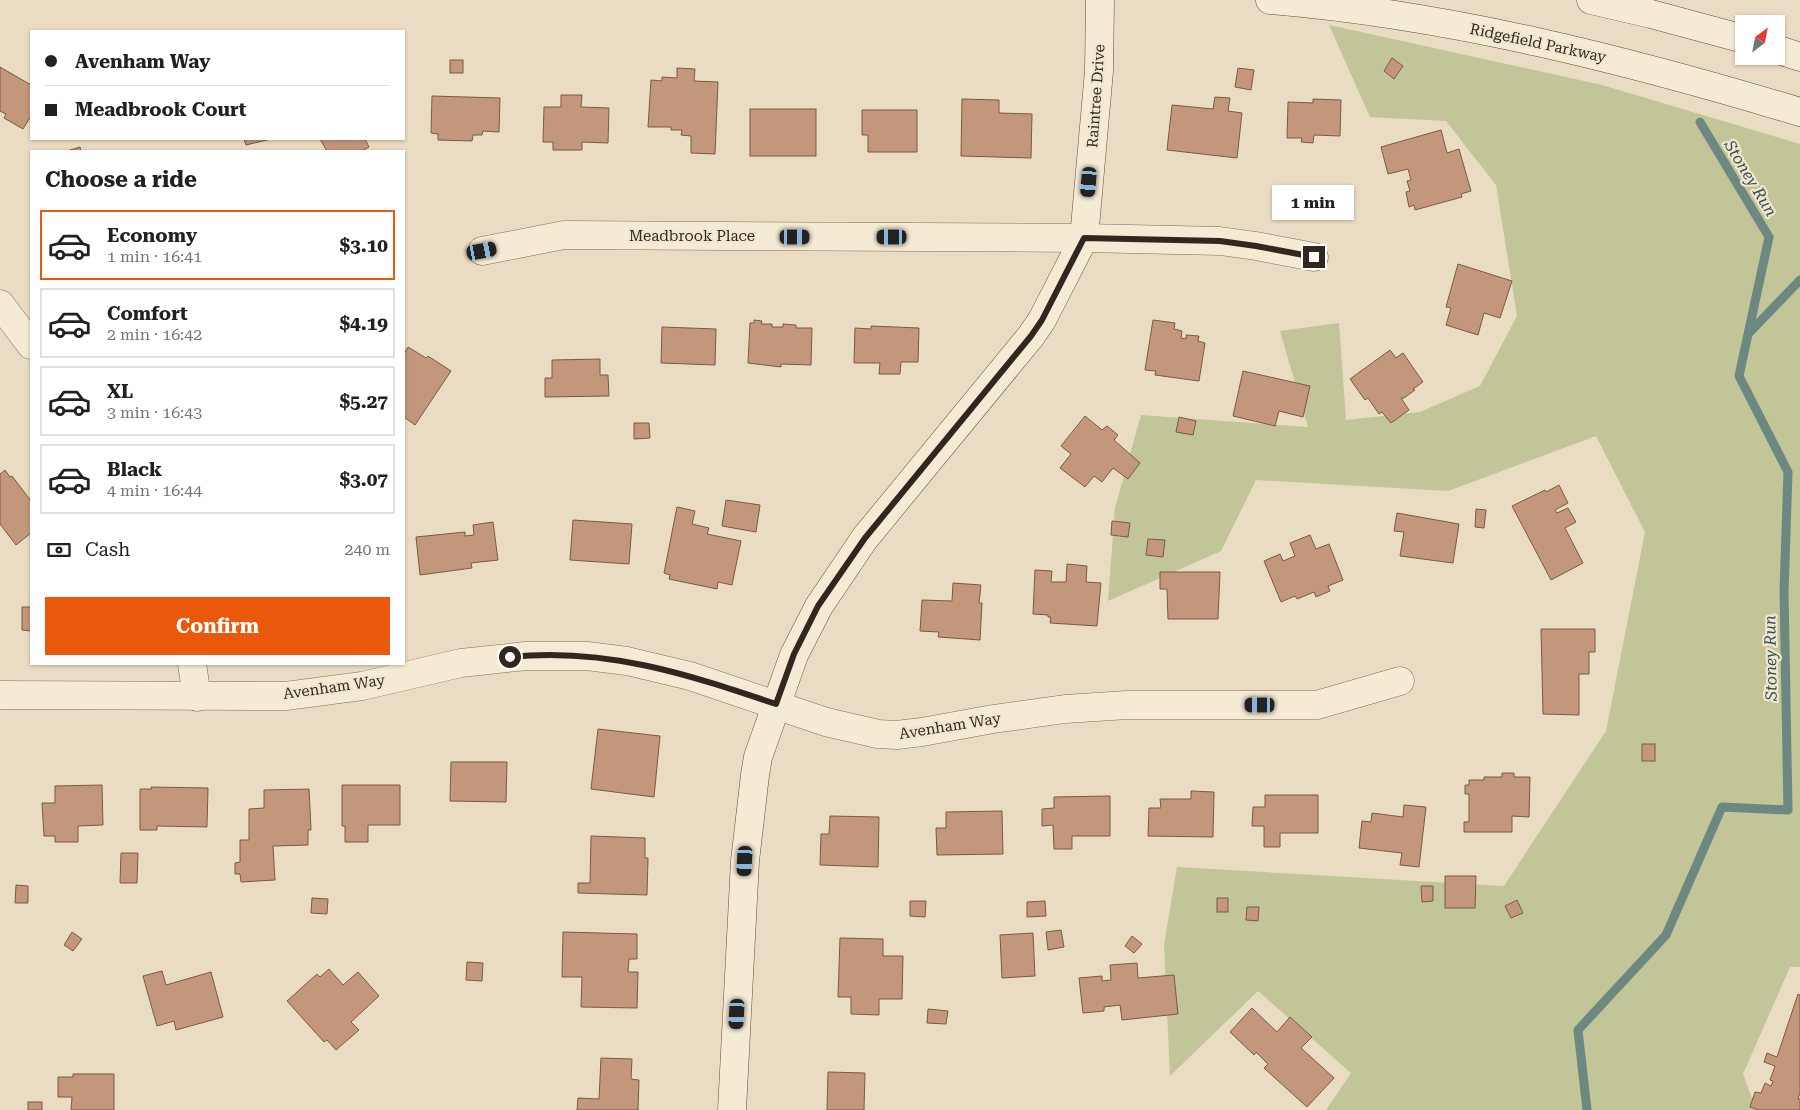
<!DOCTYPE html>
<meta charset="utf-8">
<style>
:root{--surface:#fff;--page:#f2f2f2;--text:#202124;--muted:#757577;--line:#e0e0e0;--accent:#ea580c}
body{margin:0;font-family:"Roboto Serif",serif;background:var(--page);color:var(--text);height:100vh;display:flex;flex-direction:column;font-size:19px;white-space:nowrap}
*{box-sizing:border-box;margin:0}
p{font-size:16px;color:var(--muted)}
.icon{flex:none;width:28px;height:28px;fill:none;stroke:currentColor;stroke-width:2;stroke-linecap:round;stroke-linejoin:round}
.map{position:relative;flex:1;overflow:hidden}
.sheet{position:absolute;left:30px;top:150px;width:375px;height:515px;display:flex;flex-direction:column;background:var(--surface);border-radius:0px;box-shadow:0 1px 4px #0004}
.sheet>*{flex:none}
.guide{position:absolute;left:30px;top:30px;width:375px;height:110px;border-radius:0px;box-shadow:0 1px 4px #0004;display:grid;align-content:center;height:110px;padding:0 15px;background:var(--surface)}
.needle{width:32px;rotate:32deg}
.buttons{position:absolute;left:1735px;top:15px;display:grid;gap:10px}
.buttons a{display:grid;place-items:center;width:50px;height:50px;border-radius:0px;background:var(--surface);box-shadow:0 1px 4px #0004;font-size:25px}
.end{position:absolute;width:22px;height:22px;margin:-11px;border:6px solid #32271e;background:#fff;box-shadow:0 0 0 2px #fff}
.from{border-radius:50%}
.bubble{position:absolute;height:35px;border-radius:0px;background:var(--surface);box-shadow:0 1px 4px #0004;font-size:16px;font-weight:700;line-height:35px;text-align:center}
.car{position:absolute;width:15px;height:30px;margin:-15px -8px;border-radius:6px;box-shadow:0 0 4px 1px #0007;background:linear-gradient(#222 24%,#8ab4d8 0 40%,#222 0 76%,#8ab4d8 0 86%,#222 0)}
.guide b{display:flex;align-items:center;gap:18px;height:48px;font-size:19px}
.guide b+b{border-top:1px solid var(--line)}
.guide i{width:12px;height:12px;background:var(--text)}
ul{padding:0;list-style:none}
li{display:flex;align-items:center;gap:15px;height:70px;margin:0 10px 8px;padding:0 5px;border:2px solid var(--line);border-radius:0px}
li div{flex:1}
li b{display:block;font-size:19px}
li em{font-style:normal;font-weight:700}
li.active{border-color:var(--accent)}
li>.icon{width:45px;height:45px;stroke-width:1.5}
h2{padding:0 15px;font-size:22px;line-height:60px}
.pay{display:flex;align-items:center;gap:12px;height:55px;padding:0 15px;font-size:19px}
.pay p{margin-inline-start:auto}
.action{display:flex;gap:10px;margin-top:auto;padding:10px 15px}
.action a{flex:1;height:58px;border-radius:0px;background:var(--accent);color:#fff;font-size:20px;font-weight:700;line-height:58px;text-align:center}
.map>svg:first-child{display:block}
.green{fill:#c1c597}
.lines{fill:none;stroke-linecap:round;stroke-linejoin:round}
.stream{stroke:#6c8881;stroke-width:9}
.building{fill:#c3977b;stroke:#7d5943}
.street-casing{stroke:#816e5b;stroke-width:29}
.secondary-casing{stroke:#624f3e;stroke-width:29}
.street{stroke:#f5ead4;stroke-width:28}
.secondary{stroke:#f5ead4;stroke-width:28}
.route{stroke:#32271e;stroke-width:6}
.labels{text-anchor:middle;stroke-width:4.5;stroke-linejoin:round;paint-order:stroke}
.street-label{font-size:15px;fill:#32271e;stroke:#f1e7d0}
.water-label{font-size:16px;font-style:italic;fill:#2e504d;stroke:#f1e7d0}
</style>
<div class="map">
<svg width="1800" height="1110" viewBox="0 0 1800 1110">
<rect width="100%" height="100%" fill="#e9dcc2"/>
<path class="green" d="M1329 25 1602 85 1800 144V967H1790L1743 1074 1756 1110H1326L1351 1073 1258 991 1170 1076 1164 945 1177 867 1504 886 1606 731 1645 532 1596 436 1448 491 1256 480 1221 551 1108 601 1115 508 1141 415 1308 427 1280 331 1339 323 1346 420 1420 412 1480 386 1517 316 1496 185 1446 121 1370 117Z"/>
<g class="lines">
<g class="stream">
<path d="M1750 332 1800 280"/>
<path d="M1587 1110 1578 1030 1666 935 1722 807 1788 810 1784 592 1788 472 1739 376 1769 237 1700 122"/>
</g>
</g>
<g class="building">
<path d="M1392 58 1403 66 1394 79 1384 71Z"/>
<rect x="450" y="60" width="13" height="13"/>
<path d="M0 67 31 85V116L23 129 4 118 6 114 0 111Z"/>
<path d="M677 68 695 69 694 81 718 82 715 154 691 153V136L681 135 682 130H671V127H648L651 80 662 81V77L677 78Z"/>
<path d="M1238 68 1254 70 1251 90 1235 87Z"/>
<path d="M561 95H582L581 107 609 108 608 143 582 142V150H553V142H543L544 107H561Z"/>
<path d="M432 96 500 98 499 132 483 131 482 135H473L472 141 438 140V134L431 133Z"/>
<path d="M1215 97 1230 98 1228 111 1242 113 1237 158 1167 150 1172 105 1213 109Z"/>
<path d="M962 99 999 100V113L1032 114 1031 158 961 156Z"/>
<path d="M1313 99 1341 100 1340 136 1314 135 1313 143 1301 142 1302 138H1287L1288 102 1313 103Z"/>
<rect x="750" y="109" width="66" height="47"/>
<path d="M862 110H917V152H868V135H862Z"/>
<path d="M1441 130 1447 153 1459 149 1471 191 1461 194 1462 197 1415 210 1414 205 1409 207 1406 192 1410 191 1407 181 1411 180 1408 169 1388 174 1381 147Z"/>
<path d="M244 139H271L246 145Z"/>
<path d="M320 139H365L369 147 362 151H327Z"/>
<path d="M80 147 81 151H67Z"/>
<path d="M1458 264 1512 281 1500 318 1484 313 1478 335 1446 325 1451 308 1446 307Z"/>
<path d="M754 320 762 321 761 324H772V327H783V324L796 325V328H812L811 365 781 364V367L748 363 750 323H754Z"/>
<path d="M1153 320 1175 323 1174 329 1182 331 1181 338 1186 339V335L1199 336 1198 341 1205 343 1199 381 1155 375 1156 371 1145 370Z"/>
<path d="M871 326 919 328 918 362H901L900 374H879L880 363H854L855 328 871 329Z"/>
<path d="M662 327 716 329 715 365 661 363Z"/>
<path d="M408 347 426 358 428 356 451 371 415 425 404 417V354Z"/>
<path d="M1390 350 1396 358 1403 353 1423 382 1413 389 1415 390 1404 398H1401L1409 410 1391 423 1382 412 1379 414 1368 398 1365 400 1350 379Z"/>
<path d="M600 359V375H608L609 396 545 397V378H552V360Z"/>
<path d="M1243 371 1310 386 1303 417 1279 411 1275 426 1233 416Z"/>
<path d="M1085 416 1102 430 1107 426 1118 435 1114 440 1140 463 1128 479 1113 468 1102 482 1094 476 1085 487 1060 468 1071 454 1061 446Z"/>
<path d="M1179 417 1196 421 1193 435 1176 432Z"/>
<path d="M634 423H649L650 438 634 439Z"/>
<path d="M5 470 10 477 12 476 31 501V533L16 545 0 524V474Z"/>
<path d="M1559 485 1568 503 1555 510 1557 513 1568 508 1576 522 1565 528 1583 563 1551 580 1512 506 1545 490 1546 492Z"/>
<path d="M726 500 760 505 756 532 722 526Z"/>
<path d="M677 507 695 511 692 524 709 528 707 534 741 541 732 585 718 582 717 589 669 579 670 575 664 573Z"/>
<path d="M1476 509 1486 510 1484 528 1475 527Z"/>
<path d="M1397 513 1459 524 1453 563 1400 556 1404 532 1394 531Z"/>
<path d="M573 520 632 524 629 564 570 560Z"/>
<path d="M1112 521 1130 523 1128 537 1111 535Z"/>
<path d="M493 522 498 560 471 563 472 568 420 575 416 537 465 532V536L474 535 473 525Z"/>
<path d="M1310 535 1316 549 1329 544 1343 580 1328 586 1330 591 1316 597 1314 592 1297 599 1295 596 1281 602 1264 561 1280 554 1283 561 1295 556 1290 543Z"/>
<path d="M1148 539 1165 540 1163 557 1146 555Z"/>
<path d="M1067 564 1087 566 1086 582 1101 583 1097 626 1050 623 1051 617H1048V615L1033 614 1035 570 1052 571 1051 582H1066Z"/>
<path d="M1160 572H1220L1218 619H1168L1167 589H1160Z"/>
<path d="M953 583 981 585 979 603H982L980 640 938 637 939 632 920 631 922 600 952 601Z"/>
<path d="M22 607H31V631L22 630Z"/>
<path d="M1541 629H1595V652H1589V674H1579V715L1543 714Z"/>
<path d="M598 729 660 736 654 797 591 789Z"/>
<rect x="1642" y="744" width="13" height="17"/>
<path d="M451 762H507L506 802 450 801Z"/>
<path d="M1502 773H1514V777H1530L1529 817 1512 816V832H1464V822H1469V794H1465V785H1469V780H1484V777H1502Z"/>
<path d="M102 785 103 825 78 826V842H55V836H44L42 803H55V786Z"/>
<path d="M342 785H400V825H368V842H345V826H342Z"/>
<path d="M151 787 208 788 207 827 157 826V830H140V789H152Z"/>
<path d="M309 789 311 830H308V845L273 846 275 880 241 882 240 874H235V863L240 862V840H249V809L264 808V790Z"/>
<path d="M1191 791 1214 792 1213 837 1148 836 1149 808H1161L1160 799H1191Z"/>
<path d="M1265 795H1318V833H1280V847H1264V826H1252L1253 807H1265Z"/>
<path d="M1110 796V836H1072V849H1054L1053 825 1042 826V809L1054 808V797Z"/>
<path d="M1404 805 1426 807 1419 867 1400 865 1402 853 1359 848 1362 821 1371 822 1372 813 1403 817Z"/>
<path d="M1002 811 1003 854 937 855 936 828H946V812Z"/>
<path d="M830 816 879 817 878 867 820 865 821 834H829Z"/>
<path d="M591 836 645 838V858H648L647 895 578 893V883H590Z"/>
<path d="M121 853H138L137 883H120Z"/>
<path d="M1445 876H1476L1475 908H1445Z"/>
<path d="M16 885 28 886V903H15Z"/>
<path d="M1421 886H1433V901L1422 902Z"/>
<path d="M312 898 328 899 327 914 311 913Z"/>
<rect x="1217" y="898" width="11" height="14"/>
<path d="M1517 900 1523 913 1511 918 1505 906Z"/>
<path d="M910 901H926L925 917 910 916Z"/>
<path d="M1045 901 1046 916 1027 917V902Z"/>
<path d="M1247 907H1259L1258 921 1246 920Z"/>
<path d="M1061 930 1064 947 1048 950 1046 932Z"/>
<path d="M72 932 82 939 73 951 64 945Z"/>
<path d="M563 932 637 934V959H629L628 972H638L637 1008 581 1007 582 977H562Z"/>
<path d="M1033 933 1035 976 1002 978 1000 935Z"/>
<path d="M1132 936 1142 944 1134 953 1125 946Z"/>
<path d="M840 938 883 939V956H903L902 999H879V1015L851 1014V997H838Z"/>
<path d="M467 962 483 963 482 981 466 980Z"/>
<path d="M1137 963 1138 978 1174 975 1178 1014 1122 1020 1120 1005 1104 1007V1011L1083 1013 1079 978 1102 976V981L1111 980 1110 965Z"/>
<path d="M329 969 343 985 358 972 379 996 351 1022 359 1030 336 1050 327 1040 324 1042 287 1001 317 974 320 977Z"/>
<path d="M162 971 166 985 211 972 223 1017 176 1030 174 1021 157 1026 143 976Z"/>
<path d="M1798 994 1800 995V1093L1798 1099H1800V1110H1759L1750 1107 1755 1092 1761 1093 1765 1083 1771 1086 1773 1081 1770 1080 1775 1066 1764 1062 1767 1053 1777 1057Z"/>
<path d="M1252 1008 1277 1032 1290 1017 1312 1037 1301 1048 1334 1078 1307 1107 1264 1068 1268 1064 1256 1052 1254 1055 1230 1032Z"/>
<path d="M928 1009 948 1011 946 1024 927 1023Z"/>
<path d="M601 1058 632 1059 631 1079 639 1080 638 1110H577L578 1098 599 1099Z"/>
<path d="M828 1072 865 1073 864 1110H827Z"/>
<path d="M73 1074H114V1110H71L72 1097H58V1077H73Z"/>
<rect x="28" y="1102" width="14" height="8"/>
</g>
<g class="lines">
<g class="street-casing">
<g id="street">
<path d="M482 251 564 235 1084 238 1220 241 1256 246 1314 257"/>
<path d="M0 304 31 345"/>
<path d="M192 664 197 697"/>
<path d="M0 695 286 696 362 686 461 663 526 656H587L627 661 690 676 826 722 878 734 897 735 922 732 993 719 1065 709 1127 705H1317L1400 681"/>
</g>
</g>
<g class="secondary-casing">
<g id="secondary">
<path d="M1270 0C1451 15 1627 60 1800 112"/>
<path d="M1591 0 1651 14 1744 39"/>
<path d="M1776 49 1800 57"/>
<path d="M732 1110 745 861 755 775 758 757 794 655 819 606 865 538 1031 336 1042 320 1084 238 1099 71 1100 0"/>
</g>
</g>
<use href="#street" class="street"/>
<use href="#secondary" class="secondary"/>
</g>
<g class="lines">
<path class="route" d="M510 657C605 647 687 674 776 704L794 654 818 606 865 538 1031 336 1042 320 1084 238 1220 241 1256 246 1314 257"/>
</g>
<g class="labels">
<g class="street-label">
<text transform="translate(1538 43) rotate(12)" y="5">Ridgefield Parkway</text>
<text transform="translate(1096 96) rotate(-86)" y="5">Raintree Drive</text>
<text x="692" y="241">Meadbrook Place</text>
<text transform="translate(334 687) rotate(-8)" y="5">Avenham Way</text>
<text transform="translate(950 726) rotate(-9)" y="5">Avenham Way</text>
</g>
<g class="water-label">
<text transform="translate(1751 178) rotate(59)" y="6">Stoney Run</text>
<text transform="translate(1770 658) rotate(-91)" y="6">Stoney Run</text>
</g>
</g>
</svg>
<div class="buttons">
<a><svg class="needle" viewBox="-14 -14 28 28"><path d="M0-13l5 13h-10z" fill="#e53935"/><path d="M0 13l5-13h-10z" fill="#757577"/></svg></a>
</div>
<i class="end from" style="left:510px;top:657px"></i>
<i class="end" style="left:1314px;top:257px"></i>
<div class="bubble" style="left:1272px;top:185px;width:82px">1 min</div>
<i class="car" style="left:1089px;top:182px;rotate:185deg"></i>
<i class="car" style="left:795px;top:237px;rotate:90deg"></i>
<i class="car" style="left:892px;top:237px;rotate:270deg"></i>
<i class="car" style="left:482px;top:251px;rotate:79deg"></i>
<i class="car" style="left:1260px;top:705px;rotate:270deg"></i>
<i class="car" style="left:745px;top:861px;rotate:183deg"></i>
<i class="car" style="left:737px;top:1014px;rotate:183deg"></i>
<div class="guide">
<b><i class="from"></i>Avenham Way</b>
<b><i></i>Meadbrook Court</b>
</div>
<section class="sheet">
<h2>Choose a ride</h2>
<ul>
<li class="active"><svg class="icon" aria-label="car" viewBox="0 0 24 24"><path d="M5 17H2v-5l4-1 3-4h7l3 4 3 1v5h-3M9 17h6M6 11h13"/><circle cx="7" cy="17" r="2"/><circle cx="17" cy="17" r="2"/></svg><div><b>Economy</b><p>1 min · 16:41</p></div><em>$3.10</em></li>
<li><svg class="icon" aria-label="car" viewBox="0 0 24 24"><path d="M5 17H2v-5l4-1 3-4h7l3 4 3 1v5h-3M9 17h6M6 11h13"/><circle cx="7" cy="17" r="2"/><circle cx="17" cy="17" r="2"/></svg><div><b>Comfort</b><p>2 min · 16:42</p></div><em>$4.19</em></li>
<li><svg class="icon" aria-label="car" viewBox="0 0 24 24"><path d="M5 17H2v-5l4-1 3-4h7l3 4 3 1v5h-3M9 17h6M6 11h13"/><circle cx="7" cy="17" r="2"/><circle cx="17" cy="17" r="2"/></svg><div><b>XL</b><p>3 min · 16:43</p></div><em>$5.27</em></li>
<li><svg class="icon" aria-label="car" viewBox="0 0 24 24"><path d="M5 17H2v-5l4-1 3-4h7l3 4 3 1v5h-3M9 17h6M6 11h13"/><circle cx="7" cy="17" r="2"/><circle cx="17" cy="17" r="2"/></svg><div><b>Black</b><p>4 min · 16:44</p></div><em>$3.07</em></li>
</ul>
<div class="pay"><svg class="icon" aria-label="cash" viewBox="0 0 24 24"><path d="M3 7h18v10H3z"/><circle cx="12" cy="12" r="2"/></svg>Cash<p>240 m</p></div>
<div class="action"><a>Confirm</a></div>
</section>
</div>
